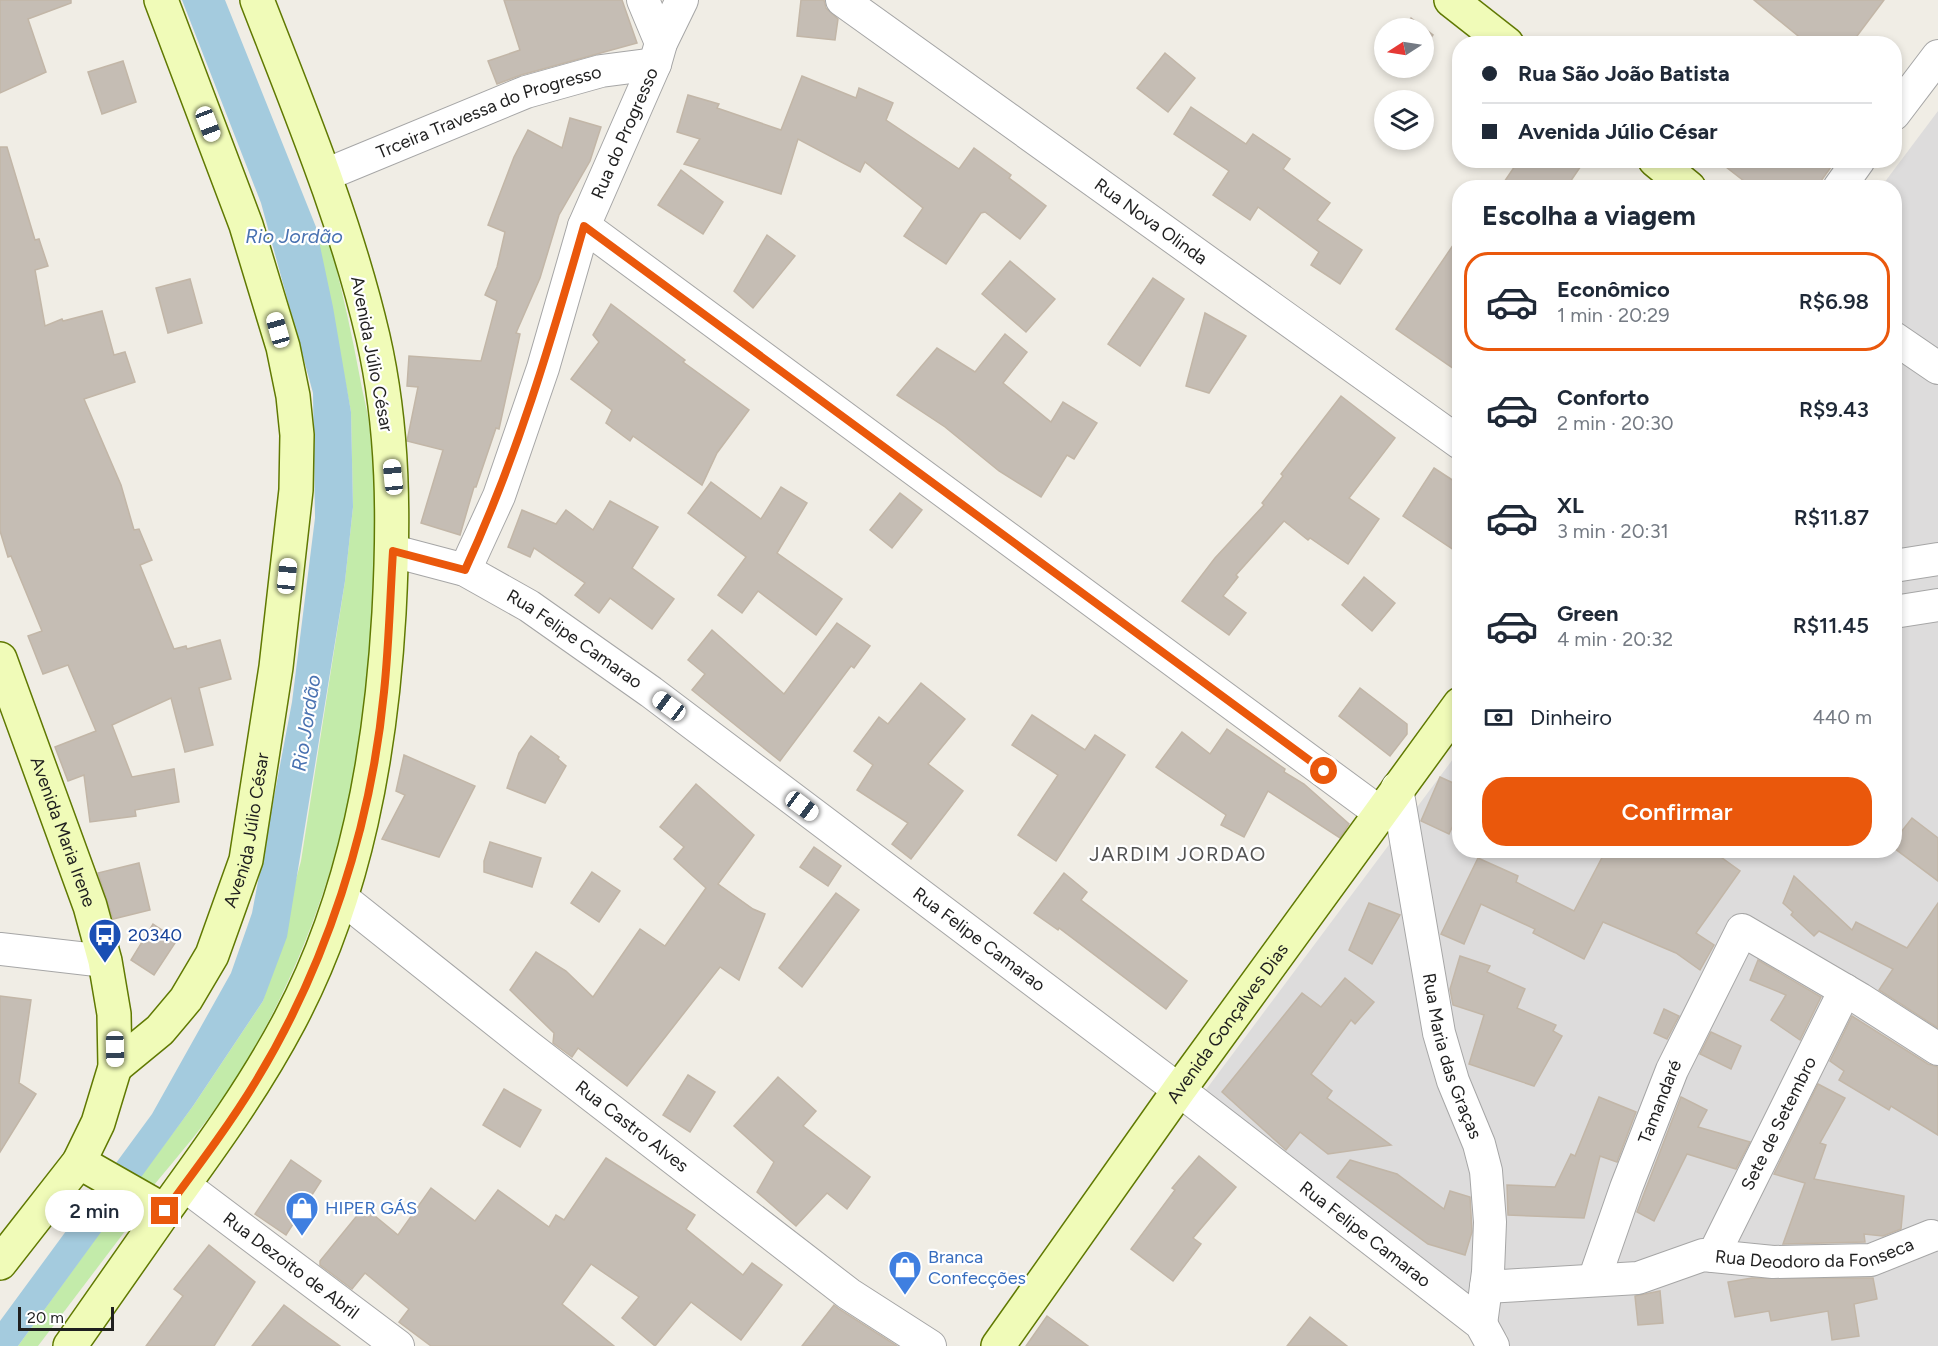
<!DOCTYPE html>
<html lang="pt">
<meta charset="utf-8">
<style>
:root{--surface:#fff;--page:#f6f6f7;--text:#1f2937;--muted:#747a83;--line:#e0e1e3;--accent:#ea580c}
body{margin:0;font-family:Figtree,sans-serif;background:var(--page);color:var(--text);height:100vh;display:flex;flex-direction:column;font-size:22px;white-space:nowrap}
*{box-sizing:border-box;margin:0}
p{font-size:20px;color:var(--muted)}
.icon{flex:none;width:33px;height:33px;fill:none;stroke:currentColor;stroke-width:2;stroke-linecap:round;stroke-linejoin:round}
.map{position:relative;flex:1;overflow:hidden}
.panel{position:absolute;left:1452px;top:180px;width:450px;height:678px;display:flex;flex-direction:column;background:var(--surface);border-radius:24px;box-shadow:0 3px 9px #0003}
.panel>*{flex:none}
.banner{position:absolute;left:1452px;top:36px;width:450px;height:132px;border-radius:24px;box-shadow:0 3px 9px #0003;display:grid;align-content:center;height:132px;padding:0 30px;background:var(--surface)}
.needle{width:39px;rotate:258deg}
.tools{position:absolute;left:1374px;top:18px;display:grid;gap:12px}
.tools a{display:grid;place-items:center;width:60px;height:60px;border-radius:50%;background:var(--surface);box-shadow:0 3px 9px #0003;font-size:30px}
.scale{position:absolute;left:18px;bottom:15px;width:96px;box-sizing:border-box;padding-left:6px;border:3px solid #1f1f1f;border-top:0;font-size:16px;line-height:21px;white-space:nowrap;color:#1f1f1f;-webkit-text-stroke:4px #fff;paint-order:stroke}
.end{position:absolute;width:27px;height:27px;margin:-14px;border:8px solid #ea580c;background:#fff;box-shadow:0 0 0 3px #fff}
.from{border-radius:50%}
.bubble{position:absolute;height:42px;border-radius:21px;background:var(--surface);box-shadow:0 3px 9px #0003;font-size:20px;font-weight:600;line-height:42px;text-align:center}
.car{position:absolute;width:18px;height:36px;margin:-18px -9px;border-radius:8px;box-shadow:0 0 4px 2px #0007;background:linear-gradient(#fff 24%,#345 0 40%,#fff 0 76%,#345 0 86%,#fff 0)}
.banner b{display:flex;align-items:center;gap:21px;height:57px;font-size:22px}
.banner b+b{border-top:2px solid var(--line)}
.banner i{width:15px;height:15px;background:var(--text)}
ul{padding:0;list-style:none}
li{display:flex;align-items:center;gap:18px;height:99px;margin:0 12px 9px;padding:0 18px;border:3px solid transparent;border-radius:24px}
li div{flex:1}
li b{display:block;font-size:22px}
li em{font-style:normal;font-weight:600}
li.selected{border-color:var(--accent)}
li>.icon{width:54px;height:54px;stroke-width:1.5}
h2{padding:0 30px;font-size:27px;line-height:72px}
.pay{display:flex;align-items:center;gap:15px;height:66px;padding:0 30px;font-size:22px}
.pay p{margin-inline-start:auto}
.cta{display:flex;gap:12px;margin-top:auto;padding:12px 30px}
.cta a{flex:1;height:69px;border-radius:24px;background:var(--accent);color:#fff;font-size:24px;font-weight:600;line-height:69px;text-align:center}
.map>svg:first-child{display:block}
.residential{fill:#dddcdc}
.grass{fill:#c3ebaa}
.water{fill:#a4cbde}
.building{fill:#c5bdb4;stroke:#c2b6a7;stroke-width:1.5}
.lines{fill:none;stroke-linecap:round;stroke-linejoin:round}
.street-casing{stroke:#a6a6a6;stroke-width:34}
.secondary-casing{stroke:#607902;stroke-width:36}
.street{stroke:#fff;stroke-width:32}
.secondary{stroke:#f0fbb8;stroke-width:33}
.route{stroke:#ea580c;stroke-width:8}
.labels{text-anchor:middle;stroke-width:4.5;stroke-linejoin:round;paint-order:stroke}
.street-label{font-size:18px;fill:#1f1f1f;stroke:#fff}
.transit-label{font-size:18px;fill:#164399;stroke:#fff;text-anchor:start}
.shop-label{font-size:18px;fill:#366cbe;stroke:#fff;text-anchor:start}
.water-label{font-size:20px;font-style:italic;fill:#4972b1;stroke:#fff}
.neighbourhood-label{font-size:20px;letter-spacing:1.5px;fill:#525252;stroke:#fff}
</style>
<div class="map">
<svg width="1938" height="1346" viewBox="0 0 1938 1346">
<rect width="100%" height="100%" fill="#f0ede5"/>
<path class="residential" d="M1938 111V1346H1510L1507 1335 1205 1091 1459 751 1460 850H1894V188L1881 187Z"/>
<g class="grass">
<path d="M327 233C340 281 351 329 360 378 363 396 369 415 370 433 393 656 354 895 231 1086 207 1123 177 1157 149 1191L135 1184 193 1106 263 1001 301 861 345 581 353 507 351 412 318 238Z"/>
<path d="M120 1205 135 1218 38 1346H18Z"/>
</g>
<path class="water" d="M182 0H225L316 227 333 307 351 412 353 507 345 581 287 937 263 1001 193 1106 18 1346H0V1321L152 1114 231 973 252 913 292 702 315 518 313 393 261 203Z"/>
<g class="building">
<path d="M0 0H71V3L28 19 46 72 0 93Z"/>
<path d="M504 0H622L637 43 521 75 497 84 488 61 520 50Z"/>
<path d="M801 0H824L826 8 838 19 835 40 797 36Z"/>
<path d="M1754 0H1884L1851 44H1808Z"/>
<path d="M1411 18 1433 35 1424 47V28H1403Z"/>
<path d="M1165 53 1195 78 1168 112 1137 88Z"/>
<path d="M123 61 136 102 102 114 88 72Z"/>
<path d="M802 76 856 98 859 88 893 103 886 120 959 169 974 148 1011 175 1009 178 1046 206 1020 239 985 212 981 213 946 264 904 236 923 208 865 162 860 172 798 139 781 194 684 164 700 139 677 132 688 95 719 104 717 108 781 130Z"/>
<path d="M1191 107 1246 144 1253 134 1290 159 1283 169 1330 203 1317 220 1362 250 1340 284 1311 265 1319 252 1258 207 1250 220 1213 195 1229 171 1174 134Z"/>
<path d="M570 118 601 127 590 161 559 215 540 278 516 333 520 334 499 429 496 428 476 487H474L460 535 421 523 443 450 407 441 418 387 407 386 409 356 481 361 497 301 485 295 497 267 505 232 488 225 514 157 528 130 562 148Z"/>
<path d="M0 147H7L35 240 39 239 48 266 35 270 45 326 62 319 63 321 102 311 114 355 125 352 135 382 84 399 121 485 134 530 139 529 152 560 140 565 174 649 186 646 187 649 220 640 231 679 199 688 213 745 185 752 171 698 112 725 132 777 174 769 179 802 135 810 136 816 90 822 84 775 68 781 55 747 96 731 68 665 43 674 28 636 42 631 11 556 8 557 0 531Z"/>
<path d="M1519 160H1585L1566 188H1500Z"/>
<path d="M1717 160H1836L1816 188H1753Z"/>
<path d="M681 170 723 202 703 234 658 205Z"/>
<path d="M767 235 795 256 753 308 734 291Z"/>
<path d="M1460 235V373L1396 329Z"/>
<path d="M1010 261 1055 299 1026 332 982 294Z"/>
<path d="M1153 278 1184 299 1140 366 1108 344Z"/>
<path d="M190 279 202 323 168 333 156 288Z"/>
<path d="M611 304 685 360 683 362 749 410 717 453 702 485 633 436 630 441 606 423 612 410 571 379 599 342 593 335Z"/>
<path d="M1205 313 1246 336 1209 393 1186 386Z"/>
<path d="M1005 334 1027 352 1003 383 1051 422 1063 402 1097 423 1074 459 1067 455 1041 497 999 471 945 427 897 395 937 348 975 372Z"/>
<path d="M1341 396 1395 438 1349 498 1379 519 1348 564 1310 538 1308 540 1284 521 1236 575 1238 577 1223 596 1246 613 1229 635 1182 601 1215 558 1264 505 1262 503 1283 476 1281 474Z"/>
<path d="M1434 468 1460 485V554L1403 516Z"/>
<path d="M711 482 761 519 781 487 807 503 777 553 842 599 816 635 758 591 742 613 718 595 746 557 688 513Z"/>
<path d="M900 493 922 510 892 548 870 530Z"/>
<path d="M610 501 658 527 632 568 674 599 652 629 610 598 599 613 575 595 585 583 534 548 530 557 508 547 522 510 556 524 566 510 593 530Z"/>
<path d="M1364 577 1395 603 1372 631 1342 605Z"/>
<path d="M837 623 870 646 854 668 851 666 780 761 692 690 705 674 688 660 712 630 784 694Z"/>
<path d="M921 683 965 719 928 764 963 791 911 859 892 844 908 823 857 790 873 765 854 751 879 717 888 724Z"/>
<path d="M1360 688 1407 724V734L1390 756 1339 716Z"/>
<path d="M1032 715 1085 750 1095 735 1125 755 1056 861 1018 835 1058 775 1012 745Z"/>
<path d="M1227 729 1285 769 1284 772 1304 784 1349 824 1340 838 1268 791 1244 837 1221 825 1226 815 1156 767 1182 732 1210 754Z"/>
<path d="M531 736 559 757 558 759 566 766 545 803 507 788 519 753Z"/>
<path d="M404 755 475 786 439 857 382 839 405 795 396 791Z"/>
<path d="M1440 777 1460 786V810L1449 834 1421 821Z"/>
<path d="M696 784 754 835 718 884 753 909 765 914 739 980 720 967 627 1086 578 1048 572 1057 553 1043 554 1033 510 990 536 952 566 971 593 997 640 929 665 946 706 888 674 859 684 847 660 827Z"/>
<path d="M1912 818 1938 838V881L1894 848V841Z"/>
<path d="M490 842 541 858 532 887 484 872V861Z"/>
<path d="M814 847 841 866 828 886 800 867Z"/>
<path d="M1606 850H1711L1740 871 1696 933 1714 945 1700 970 1676 953 1603 922 1584 959 1533 933 1535 929 1481 904 1464 944 1441 934 1478 858 1518 876 1516 882 1574 911Z"/>
<path d="M139 863 150 910 113 919 98 873Z"/>
<path d="M592 872 620 891 599 922 571 903Z"/>
<path d="M1064 873 1087 892 1081 900 1187 981 1166 1009 1059 928 1058 930 1034 913Z"/>
<path d="M1794 876 1852 930 1856 922 1907 948 1938 903V1028L1879 990 1893 969 1819 931 1814 936 1791 915 1793 912 1783 903Z"/>
<path d="M836 893 859 910 802 987 779 968Z"/>
<path d="M1369 903 1400 915 1372 964 1349 950Z"/>
<path d="M153 924 177 940 154 975 131 960Z"/>
<path d="M1460 956 1490 966 1487 972 1525 989 1517 1008 1556 1025 1553 1031 1562 1036 1534 1086 1469 1064 1484 1015 1453 1005 1450 989Z"/>
<path d="M1758 960 1821 997 1800 1040 1771 1020 1786 995 1750 980Z"/>
<path d="M1345 978 1374 1002 1355 1024 1351 1020 1311 1074 1332 1091 1327 1098 1391 1145 1328 1154 1300 1132 1286 1150 1222 1092 1302 993 1321 1007Z"/>
<path d="M0 996 31 1000 19 1083 36 1094 0 1152Z"/>
<path d="M1664 1009 1679 1016 1667 1039 1654 1033Z"/>
<path d="M1852 1016 1928 1064 1938 1067V1135L1891 1106 1889 1110 1839 1080 1844 1071 1830 1061Z"/>
<path d="M1711 1032 1741 1046 1731 1069 1700 1054Z"/>
<path d="M688 1075 715 1092 690 1132 663 1115Z"/>
<path d="M778 1077 816 1111 803 1126 870 1177 847 1209 827 1193 796 1226 757 1192 774 1162 734 1126Z"/>
<path d="M1818 1084 1845 1098 1820 1143 1826 1145 1814 1179 1904 1196 1901 1229 1883 1236 1864 1234 1865 1242 1783 1244 1805 1183 1774 1174Z"/>
<path d="M504 1089 541 1110 520 1147 483 1125Z"/>
<path d="M1599 1097 1636 1112 1617 1162 1600 1156 1584 1218 1508 1215 1507 1185 1555 1187 1571 1154 1575 1156Z"/>
<path d="M1681 1097 1707 1110 1698 1127 1750 1142 1736 1169 1687 1154 1654 1221 1637 1212Z"/>
<path d="M1199 1156 1236 1187 1193 1238 1201 1244 1173 1281 1131 1249 1175 1190 1172 1188Z"/>
<path d="M606 1158 695 1215 686 1229 743 1275 752 1263 782 1285 741 1340 691 1302 655 1346 622 1318 639 1297 591 1264 562 1304 614 1346H431L399 1322 409 1309 365 1273 352 1289 320 1265V1261L364 1207 398 1235 431 1188 475 1221 498 1190 549 1227 556 1215 564 1220Z"/>
<path d="M291 1160 321 1181 286 1235 255 1214Z"/>
<path d="M1350 1160 1397 1174 1444 1209 1450 1191 1470 1197 1472 1232 1465 1255 1428 1244 1337 1177Z"/>
<path d="M209 1245 255 1282 214 1346H146L183 1296 174 1289Z"/>
<path d="M1752 1278H1873L1877 1299 1854 1304 1859 1336 1832 1340 1828 1311 1771 1321 1769 1311 1735 1317 1728 1282Z"/>
<path d="M1660 1291 1663 1323 1638 1325 1635 1296Z"/>
<path d="M284 1305 308 1323 340 1346H252Z"/>
<path d="M834 1305 839 1309 897 1346H802Z"/>
<path d="M1047 1316 1088 1346H1026Z"/>
<path d="M1310 1317 1347 1346H1287Z"/>
</g>
<g class="lines">
<g class="street-casing">
<g id="street">
<path d="M643 0 661 43"/>
<path id="s1" d="M842 0 1460 443"/>
<path d="M1894 114 1938 56"/>
<path id="s2" d="M325 175 526 92 601 71 655 64"/>
<path d="M1839 188 1859 160"/>
<path d="M584 226 1379 812"/>
<path d="M1894 338 1938 368"/>
<path id="s3" d="M393 551 465 570 529 606 651 692 1179 1090 1481 1324 1493 1346"/>
<path d="M1894 566 1938 559"/>
<path id="s4" d="M465 570 499 496 543 368 584 226 655 64 661 43 682 0"/>
<path d="M1894 612 1938 605"/>
<path id="s5" d="M1397 788 1439 1033 1453 1081 1479 1144 1486 1171 1490 1222 1488 1272 1481 1324"/>
<path id="s6" d="M342 898 529 1047 849 1294 930 1346"/>
<path d="M0 949 105 961"/>
<path id="s7" d="M184 1185 398 1346"/>
<path id="s8" d="M1713 1256 1845 990"/>
<path id="s9" d="M1594 1280 1626 1188 1672 1070 1742 930 1860 999 1938 1049"/>
<path id="s10" d="M1486 1287 1638 1278 1703 1255 1773 1262 1871 1260 1931 1236"/>
</g>
</g>
<g class="secondary-casing">
<g id="secondary">
<path d="M1451 0 1507 44"/>
<path d="M1655 160 1689 188"/>
<path id="s11" d="M0 659 90 906 105 961 114 1014 115 1067 98 1123 79 1162 0 1263"/>
<path id="s12" d="M115 1067 160 1030 186 999 212 955 246 860 276 667 296 490 297 435 293 396 283 347 246 225 161 0"/>
<path d="M79 1162 165 1211"/>
<path d="M70 1346C102 1300 134 1254 166 1209 211 1147 254 1088 290 1020 356 895 381 752 389 613 394 520 394 429 373 337 346 221 300 111 257 0"/>
<path id="s13" d="M998 1346 1179 1090 1460 704"/>
</g>
</g>
<use href="#street" class="street"/>
<use href="#secondary" class="secondary"/>
</g>
<g class="lines">
<path class="route" d="M165 1211C196 1169 228 1127 256 1081 326 966 371 827 384 692 389 645 390 598 393 551L465 570C517 457 550 345 584 226L1324 771"/>
</g>
<defs>
<g id="bus-pin" transform="scale(1.725)"><path d="M0 17L-7.5 6A9.5 9.5 0 1 1 7.5 6Z" fill="#1a4fb4" stroke="#fff"/><path d="M-5-6H5V4H4V6H2V4H-2V6H-4V4H-5ZM-3.5-4V0h7V-4ZM-3.5 1.2v1.5H-2V1.2ZM2 1.2v1.5H3.5V1.2Z" fill="#fff"/></g>
<g id="shop-pin" transform="scale(1.725)"><path d="M0 17L-7.5 6A9.5 9.5 0 1 1 7.5 6Z" fill="#3f7fe0" stroke="#fff"/><path d="M-5-2.5h2.3a2.7 3.5 0 0 1 5.4 0H5L5.5 6h-11ZM-1.5-2.5h3a1.5 2.3 0 0 0-3 0Z" fill="#fff"/></g>
</defs>
<g fill-rule="evenodd">
<use href="#bus-pin" x="105" y="935"/>
<use href="#shop-pin" x="302" y="1208"/>
<use href="#shop-pin" x="905" y="1267"/>
</g>
<g class="labels">
<g class="street-label">
<text dy="6" stroke="none"><textPath href="#s2" startOffset="176">Trceira Travessa do Progresso</textPath></text>
<text dy="6" stroke="none"><textPath href="#s4" startOffset="466">Rua do Progresso</textPath></text>
<text dy="6" stroke="none"><textPath href="#s1" startOffset="380">Rua Nova Olinda</textPath></text>
<text transform="translate(372 354) rotate(79)" y="6">Avenida Júlio César</text>
<text dy="6" stroke="none"><textPath href="#s3" startOffset="204">Rua Felipe Camarao</textPath></text>
<text dy="6" stroke="none"><textPath href="#s12" startOffset="280">Avenida Júlio César</textPath></text>
<text dy="6" stroke="none"><textPath href="#s11" startOffset="184">Avenida Maria Irene</textPath></text>
<text dy="6" stroke="none"><textPath href="#s3" startOffset="708">Rua Felipe Camarao</textPath></text>
<text dy="6" stroke="none"><textPath href="#s13" startOffset="396">Avenida Gonçalves Dias</textPath></text>
<text dy="6" stroke="none"><textPath href="#s5" startOffset="274">Rua Maria das Graças</textPath></text>
<text dy="6" stroke="none"><textPath href="#s9" startOffset="190">Tamandaré</textPath></text>
<text dy="6" stroke="none"><textPath href="#s8" startOffset="148">Sete de Setembro</textPath></text>
<text dy="6" stroke="none"><textPath href="#s6" startOffset="369">Rua Castro Alves</textPath></text>
<text dy="6" stroke="none"><textPath href="#s3" startOffset="1194">Rua Felipe Camarao</textPath></text>
<text dy="6" stroke="none"><textPath href="#s10" startOffset="334">Rua Deodoro da Fonseca</textPath></text>
<text dy="6" stroke="none"><textPath href="#s7" startOffset="134">Rua Dezoito de Abril</textPath></text>
</g>
<g class="transit-label">
<text x="128" y="941">20340</text>
</g>
<g class="shop-label">
<text x="325" y="1214">HIPER GÁS</text>
<text x="928" y="1263">Branca<tspan x="928" dy="21">Confecções</tspan></text>
</g>
<g class="water-label">
<text x="294" y="243">Rio Jordão</text>
<text transform="translate(306 723) rotate(-81)" y="7">Rio Jordão</text>
</g>
<g class="neighbourhood-label">
<text x="1178" y="861">JARDIM JORDAO</text>
</g>
</g>
</svg>
<div class="tools">
<a><svg class="needle" viewBox="-14 -14 28 28"><path d="M0-13l5 13h-10z" fill="#e53935"/><path d="M0 13l5-13h-10z" fill="#747a83"/></svg></a>
<a><svg class="icon" aria-label="layers" viewBox="0 0 24 24"><path d="M12 4l9 5-9 5-9-5zM3 14l9 5 9-5"/></svg></a>
</div>
<div class="scale">20 m</div>
<i class="end from" style="left:1324px;top:771px"></i>
<i class="end" style="left:165px;top:1211px"></i>
<div class="bubble" style="left:45px;top:1190px;width:99px">2 min</div>
<i class="car" style="left:208px;top:124px;rotate:159deg"></i>
<i class="car" style="left:278px;top:330px;rotate:344deg"></i>
<i class="car" style="left:393px;top:477px;rotate:354deg"></i>
<i class="car" style="left:287px;top:576px;rotate:6deg"></i>
<i class="car" style="left:669px;top:706px;rotate:307deg"></i>
<i class="car" style="left:802px;top:806px;rotate:127deg"></i>
<i class="car" style="left:115px;top:1049px;rotate:179deg"></i>
<div class="banner">
<b><i class="from"></i>Rua São João Batista</b>
<b><i></i>Avenida Júlio César</b>
</div>
<section class="panel">
<h2>Escolha a viagem</h2>
<ul>
<li class="selected"><svg class="icon" aria-label="car" viewBox="0 0 24 24"><path d="M5 17H2v-5l4-1 3-4h7l3 4 3 1v5h-3M9 17h6M6 11h13"/><circle cx="7" cy="17" r="2"/><circle cx="17" cy="17" r="2"/></svg><div><b>Econômico</b><p>1 min · 20:29</p></div><em>R$6.98</em></li>
<li><svg class="icon" aria-label="car" viewBox="0 0 24 24"><path d="M5 17H2v-5l4-1 3-4h7l3 4 3 1v5h-3M9 17h6M6 11h13"/><circle cx="7" cy="17" r="2"/><circle cx="17" cy="17" r="2"/></svg><div><b>Conforto</b><p>2 min · 20:30</p></div><em>R$9.43</em></li>
<li><svg class="icon" aria-label="car" viewBox="0 0 24 24"><path d="M5 17H2v-5l4-1 3-4h7l3 4 3 1v5h-3M9 17h6M6 11h13"/><circle cx="7" cy="17" r="2"/><circle cx="17" cy="17" r="2"/></svg><div><b>XL</b><p>3 min · 20:31</p></div><em>R$11.87</em></li>
<li><svg class="icon" aria-label="car" viewBox="0 0 24 24"><path d="M5 17H2v-5l4-1 3-4h7l3 4 3 1v5h-3M9 17h6M6 11h13"/><circle cx="7" cy="17" r="2"/><circle cx="17" cy="17" r="2"/></svg><div><b>Green</b><p>4 min · 20:32</p></div><em>R$11.45</em></li>
</ul>
<div class="pay"><svg class="icon" aria-label="cash" viewBox="0 0 24 24"><path d="M3 7h18v10H3z"/><circle cx="12" cy="12" r="2"/></svg>Dinheiro<p>440 m</p></div>
<div class="cta"><a>Confirmar</a></div>
</section>
</div>
